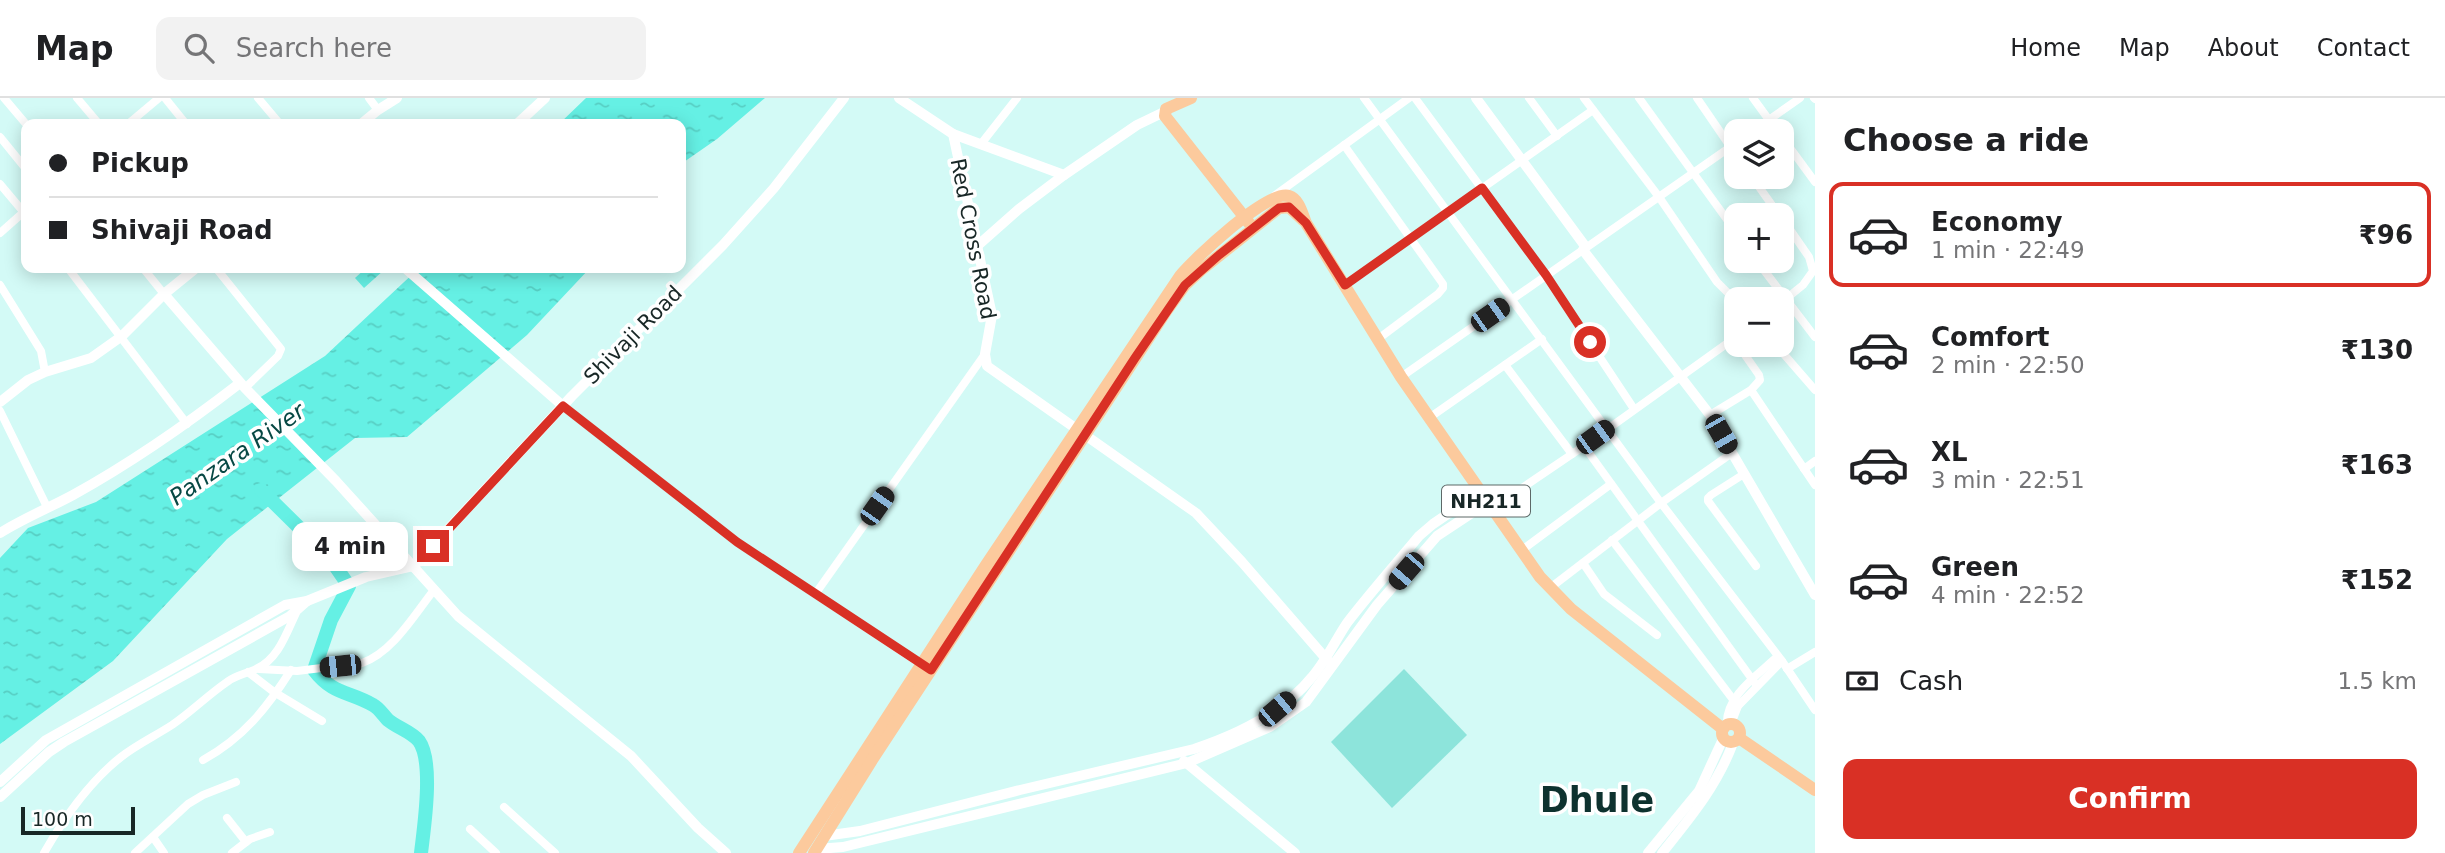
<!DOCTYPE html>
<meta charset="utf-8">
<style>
:root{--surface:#fff;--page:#f2f2f2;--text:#202124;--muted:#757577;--line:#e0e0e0;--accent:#d93025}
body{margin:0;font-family:"DejaVu Sans",sans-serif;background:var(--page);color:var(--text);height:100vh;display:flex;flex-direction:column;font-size:26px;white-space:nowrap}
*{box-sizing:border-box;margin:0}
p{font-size:23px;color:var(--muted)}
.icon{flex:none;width:38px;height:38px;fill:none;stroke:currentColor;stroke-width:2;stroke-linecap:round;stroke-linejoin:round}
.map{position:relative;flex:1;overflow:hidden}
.side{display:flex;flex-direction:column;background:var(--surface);width:630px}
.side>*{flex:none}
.guide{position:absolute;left:21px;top:21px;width:665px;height:154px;border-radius:14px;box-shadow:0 4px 18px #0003;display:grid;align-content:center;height:154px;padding:0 28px;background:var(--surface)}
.buttons{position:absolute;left:1724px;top:21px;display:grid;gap:14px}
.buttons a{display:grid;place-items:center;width:70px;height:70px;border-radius:14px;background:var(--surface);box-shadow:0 4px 18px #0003;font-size:35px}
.scale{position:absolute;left:21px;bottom:18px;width:114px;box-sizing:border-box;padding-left:7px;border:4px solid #182726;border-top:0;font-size:19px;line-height:24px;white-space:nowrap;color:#182726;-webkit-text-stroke:5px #fff;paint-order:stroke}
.end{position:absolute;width:32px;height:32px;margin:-16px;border:9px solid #d93025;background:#fff;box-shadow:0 0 0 4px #fff}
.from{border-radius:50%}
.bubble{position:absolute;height:49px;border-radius:14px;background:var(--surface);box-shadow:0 4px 18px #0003;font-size:23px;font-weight:700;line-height:49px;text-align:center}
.car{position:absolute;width:21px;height:42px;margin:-21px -10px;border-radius:9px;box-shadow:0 0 5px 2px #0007;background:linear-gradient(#222 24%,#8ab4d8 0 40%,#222 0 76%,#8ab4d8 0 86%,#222 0)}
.guide b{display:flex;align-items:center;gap:24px;height:66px;font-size:26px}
.guide b+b{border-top:2px solid var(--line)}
.guide i{width:18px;height:18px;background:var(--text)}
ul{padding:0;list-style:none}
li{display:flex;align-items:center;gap:21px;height:105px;margin:0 14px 10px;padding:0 14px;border:4px solid transparent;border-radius:14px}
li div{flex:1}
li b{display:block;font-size:26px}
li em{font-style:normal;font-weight:700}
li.selected{border-color:var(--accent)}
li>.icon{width:63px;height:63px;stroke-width:1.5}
h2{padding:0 28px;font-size:32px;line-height:84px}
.pay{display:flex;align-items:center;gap:18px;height:77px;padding:0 28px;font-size:26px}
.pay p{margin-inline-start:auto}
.action{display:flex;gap:14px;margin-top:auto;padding:14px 28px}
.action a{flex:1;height:80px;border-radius:14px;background:var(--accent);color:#fff;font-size:28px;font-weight:700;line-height:80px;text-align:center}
header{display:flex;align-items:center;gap:42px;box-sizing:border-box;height:98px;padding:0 35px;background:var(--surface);border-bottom:2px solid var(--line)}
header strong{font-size:33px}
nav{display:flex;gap:38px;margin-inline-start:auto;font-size:24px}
.search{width:490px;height:63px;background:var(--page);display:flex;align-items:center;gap:18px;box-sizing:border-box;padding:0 24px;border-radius:14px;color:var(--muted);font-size:26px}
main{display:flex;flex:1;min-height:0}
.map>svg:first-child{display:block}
.pitch{fill:#8de4db}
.water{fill:url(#water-ripples)}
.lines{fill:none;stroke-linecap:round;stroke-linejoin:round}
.river{stroke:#65f0e4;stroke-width:14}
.street{stroke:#fff;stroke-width:8}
.secondary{stroke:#fff;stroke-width:10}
.primary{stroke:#fcca9d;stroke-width:12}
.route{stroke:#d93025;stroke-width:9}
.labels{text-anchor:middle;stroke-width:7;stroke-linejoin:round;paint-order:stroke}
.shield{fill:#fff;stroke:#5d6867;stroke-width:2}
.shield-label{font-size:19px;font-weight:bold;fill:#182726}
.street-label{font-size:21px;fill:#182726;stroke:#fff}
.water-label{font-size:23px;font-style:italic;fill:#074844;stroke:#fff}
.town-label{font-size:35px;font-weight:bold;fill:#0e322f;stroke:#fff}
</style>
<header>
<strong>Map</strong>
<div class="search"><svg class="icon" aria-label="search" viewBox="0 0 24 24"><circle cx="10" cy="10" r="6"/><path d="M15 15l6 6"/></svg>Search here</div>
<nav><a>Home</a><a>Map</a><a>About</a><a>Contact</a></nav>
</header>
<main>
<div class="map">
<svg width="1815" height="755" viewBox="0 0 1815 755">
<defs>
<pattern id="water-ripples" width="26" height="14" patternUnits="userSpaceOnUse" patternTransform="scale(1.75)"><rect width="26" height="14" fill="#65f0e4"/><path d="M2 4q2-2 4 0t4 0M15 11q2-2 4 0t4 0" fill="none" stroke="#57cec3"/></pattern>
</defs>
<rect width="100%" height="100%" fill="#d3faf6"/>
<path class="pitch" d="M1404 571 1467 637 1392 710 1331 644Z"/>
<g class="water">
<path d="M586 0H765L717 41 681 66V26H559Z"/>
<path d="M366 170 384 172 364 190 355 180Z"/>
<path d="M419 170H590L527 237 407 339 355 340 227 441 113 563 0 646V460L28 430 96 404 325 258Z"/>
</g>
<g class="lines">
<path class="river" d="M261 392 329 459 349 488 331 522 314 572C333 597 349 593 373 607 379 610 383 617 388 622 396 629 412 634 419 643 434 664 424 729 421 755"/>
<g class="street">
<path d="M4 0 26 26"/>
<path d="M77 0 99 26"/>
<path d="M165 0 186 26"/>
<path d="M258 0 280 26"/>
<path d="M369 0 378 12"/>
<path d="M1364 0 1661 405 1782 563 1815 612"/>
<path d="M1415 0 1546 178 1634 311"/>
<path d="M1529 0 1557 38"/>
<path d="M1584 0 1659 99 1717 184 1736 203"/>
<path d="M1639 0 1736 134"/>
<path d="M1697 0 1736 57"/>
<path d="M1753 0 1777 33"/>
<path d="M1814 0 1815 1"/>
<path d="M128 26 159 0"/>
<path d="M1753 33 1800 0"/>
<path d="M0 39 26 71"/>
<path d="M1782 39 1815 84"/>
<path d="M981 46 1017 0"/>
<path d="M1344 47 1443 186V190L1438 196 1378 241"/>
<path d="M1752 79 1779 117"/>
<path d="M0 86 26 117"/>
<path d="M1274 98 1409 0"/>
<path d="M1782 120 1809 159 1813 173 1803 187 1782 204"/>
<path d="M0 135 26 112"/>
<path d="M1757 163 1815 239"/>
<path d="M68 170 187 326"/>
<path d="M143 170 164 196"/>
<path d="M216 170 281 251 278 258 245 290"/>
<path d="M0 187 41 253 45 274"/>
<path d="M1345 187 1593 12"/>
<path d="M1776 247 1815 292"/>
<path d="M1505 267 1572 356"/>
<path d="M1401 279 1736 45"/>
<path d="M1751 292 1815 387"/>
<path d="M563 308 737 444 925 569"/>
<path d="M0 313 47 409"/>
<path d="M1710 317 1751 292 1760 282 1759 277 1738 247"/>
<path d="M1429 320 1542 241"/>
<path d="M1584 348 1757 588"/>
<path d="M1804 371 1815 363"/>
<path d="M1744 376 1711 397 1708 400V403L1756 468"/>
<path d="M1491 411 1584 348 1736 239"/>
<path d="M1612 442 1738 608"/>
<path d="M1522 452 1611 386"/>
<path d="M1583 465 1604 496 1657 537"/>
<path d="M1550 490 1661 405 1732 355"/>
<path d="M816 495 985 256"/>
<path d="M259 571 297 573 362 565C393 554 414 517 434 492"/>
<path d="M1787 571 1815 554"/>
<path d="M248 574 274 594 322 623"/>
<path d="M1731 626 1738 608 1782 563"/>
<path d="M1727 627C1725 598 1759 576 1778 558"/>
<path d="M203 662C243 640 267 610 291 572"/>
<path d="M504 709 555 755"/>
<path d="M227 720 246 744"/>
<path d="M470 731 496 755"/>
<path d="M153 739 164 755"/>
<path d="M44 755C64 720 89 684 121 659 136 647 155 638 172 627 191 614 208 597 227 584 236 577 246 576 256 571 278 562 287 534 296 515"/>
<path d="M135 755 188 706 203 697 236 684"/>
<path d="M232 755 250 741 270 734"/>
</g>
<g class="secondary">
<path d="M899 0 953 36 992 217 985 256 987 268 1196 415 1242 464 1328 563"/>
<path d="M1476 0 1585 148 1583 152 1710 317 1815 497"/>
<path d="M361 26 378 12 397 0"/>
<path d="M517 26 545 0"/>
<path d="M953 36 1064 77 1137 27 1164 14"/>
<path d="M976 149 1019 111 1064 77"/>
<path d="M405 170 563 308"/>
<path d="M164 196 245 290 336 383 458 518 631 658 698 730 726 755"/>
<path d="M0 304 28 282 45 274 91 260 122 238 164 196 196 170"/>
<path d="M0 435C24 420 49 410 73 397 131 365 187 326 240 285"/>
<path d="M1184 663 1295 755"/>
<path d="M0 684 46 642 285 507 307 503 366 479 414 468 572 298 723 147 774 90 844 0"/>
<path d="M0 699 49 654 64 644 290 518 307 503"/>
<path d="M824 738 860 733 1020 692 1194 651C1236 637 1283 615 1312 579 1326 563 1335 543 1347 525 1370 495 1395 467 1419 438L1433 426 1480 394"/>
<path d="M817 751 843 749 1187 665 1270 629 1306 604 1377 507 1437 438 1487 405"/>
<path d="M1648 755 1699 693 1723 641"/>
<path d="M1662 755C1690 720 1717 688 1733 645"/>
</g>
<g class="primary">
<path d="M1191 0 1166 11 1165 18 1249 125"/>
<circle cx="1731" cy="635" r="9"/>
<path d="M1739 640 1815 692"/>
<path d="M799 755 986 467 1180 178C1194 161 1269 90 1289 98 1299 101 1302 115 1306 125L1401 279 1540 479 1571 511 1723 631"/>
<path d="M814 755 872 662 1167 212 1185 187 1201 172 1279 110 1289 109 1303 122"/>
</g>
</g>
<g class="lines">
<path class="route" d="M433 448 563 308 737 444 931 572 1135 260 1185 187 1219 157 1279 110 1289 109 1306 125 1345 187 1482 90 1546 177 1590 244"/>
</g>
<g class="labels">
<rect class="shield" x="1442" y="387.5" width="88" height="31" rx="5"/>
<g class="shield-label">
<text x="1486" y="410">NH211</text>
</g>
<g class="street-label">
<text transform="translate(973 141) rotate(79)" y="7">Red Cross Road</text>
<text transform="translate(633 237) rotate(-45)" y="7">Shivaji Road</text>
</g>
<g class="water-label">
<text transform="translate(237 356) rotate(-35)" y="8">Panzara River</text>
</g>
<g class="town-label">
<text x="1597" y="714">Dhule</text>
</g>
</g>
</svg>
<div class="buttons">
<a><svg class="icon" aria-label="layers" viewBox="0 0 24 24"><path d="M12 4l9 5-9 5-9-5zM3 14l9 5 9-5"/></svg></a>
<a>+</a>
<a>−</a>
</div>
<div class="scale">100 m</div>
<i class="end from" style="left:1590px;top:244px"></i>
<i class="end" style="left:433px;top:448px"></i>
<div class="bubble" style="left:292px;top:424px;width:116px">4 min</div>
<i class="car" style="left:1490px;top:217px;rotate:55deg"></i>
<i class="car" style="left:1721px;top:336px;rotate:150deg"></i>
<i class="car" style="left:1595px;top:339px;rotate:54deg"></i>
<i class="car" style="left:877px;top:408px;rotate:35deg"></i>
<i class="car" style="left:1406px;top:473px;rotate:221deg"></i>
<i class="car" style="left:340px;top:568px;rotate:264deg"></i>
<i class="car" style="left:1277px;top:611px;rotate:50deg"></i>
<div class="guide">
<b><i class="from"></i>Pickup</b>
<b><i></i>Shivaji Road</b>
</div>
</div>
<section class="side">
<h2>Choose a ride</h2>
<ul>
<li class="selected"><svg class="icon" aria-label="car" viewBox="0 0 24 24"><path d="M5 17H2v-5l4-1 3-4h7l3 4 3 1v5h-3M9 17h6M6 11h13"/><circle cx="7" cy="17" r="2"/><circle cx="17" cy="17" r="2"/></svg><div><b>Economy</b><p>1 min · 22:49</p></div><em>₹96</em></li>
<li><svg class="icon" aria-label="car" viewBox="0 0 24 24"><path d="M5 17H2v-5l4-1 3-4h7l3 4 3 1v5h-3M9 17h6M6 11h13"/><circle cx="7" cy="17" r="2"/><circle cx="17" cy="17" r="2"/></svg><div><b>Comfort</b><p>2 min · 22:50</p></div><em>₹130</em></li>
<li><svg class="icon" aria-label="car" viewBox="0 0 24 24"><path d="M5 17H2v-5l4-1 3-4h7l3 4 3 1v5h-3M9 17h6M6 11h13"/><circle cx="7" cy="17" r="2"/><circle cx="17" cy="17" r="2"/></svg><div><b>XL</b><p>3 min · 22:51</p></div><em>₹163</em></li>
<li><svg class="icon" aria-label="car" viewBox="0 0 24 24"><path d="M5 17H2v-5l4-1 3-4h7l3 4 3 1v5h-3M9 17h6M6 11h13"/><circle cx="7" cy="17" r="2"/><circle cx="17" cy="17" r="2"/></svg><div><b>Green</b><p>4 min · 22:52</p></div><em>₹152</em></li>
</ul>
<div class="pay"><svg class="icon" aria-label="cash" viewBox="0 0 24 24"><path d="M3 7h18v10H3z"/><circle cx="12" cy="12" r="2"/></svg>Cash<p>1.5 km</p></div>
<div class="action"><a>Confirm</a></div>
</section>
</main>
